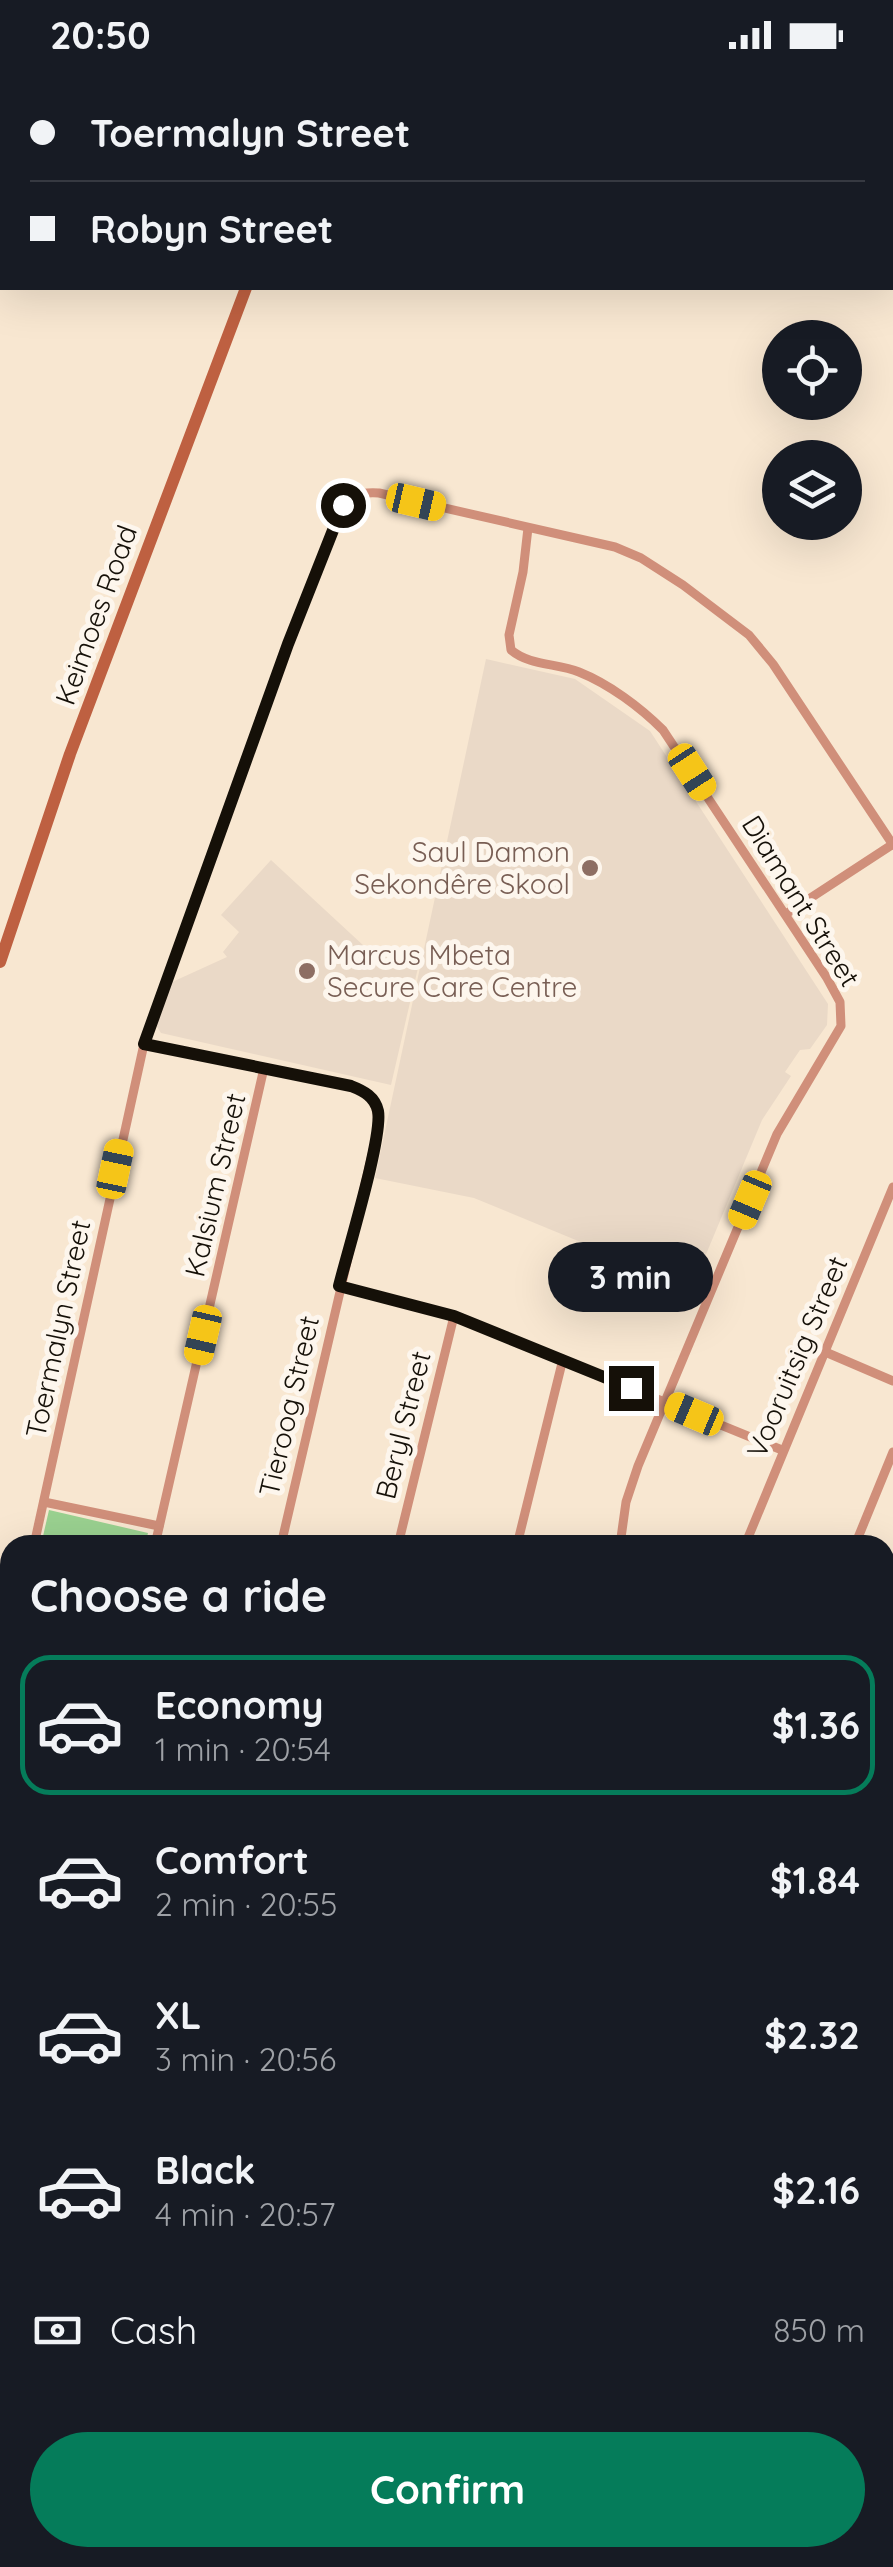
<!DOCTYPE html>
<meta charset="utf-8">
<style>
:root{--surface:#171b24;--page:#20242c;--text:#f1f3f6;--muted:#9ea1a6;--line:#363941;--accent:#057c5a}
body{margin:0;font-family:Quicksand,sans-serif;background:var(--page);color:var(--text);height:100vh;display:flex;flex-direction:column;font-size:38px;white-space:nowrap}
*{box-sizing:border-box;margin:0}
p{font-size:32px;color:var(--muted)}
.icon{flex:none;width:55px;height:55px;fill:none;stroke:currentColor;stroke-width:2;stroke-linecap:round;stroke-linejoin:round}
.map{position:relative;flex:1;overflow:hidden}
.side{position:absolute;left:0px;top:1465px;width:895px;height:1032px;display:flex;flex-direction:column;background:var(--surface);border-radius:30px 30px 0 0;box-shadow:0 10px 40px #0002}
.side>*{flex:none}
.banner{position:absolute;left:0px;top:0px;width:895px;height:220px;box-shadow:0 10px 40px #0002;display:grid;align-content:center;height:220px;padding:0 30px;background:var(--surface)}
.buttons{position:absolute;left:762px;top:250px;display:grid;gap:20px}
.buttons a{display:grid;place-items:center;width:100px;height:100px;border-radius:50%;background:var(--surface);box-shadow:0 10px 40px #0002;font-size:50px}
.end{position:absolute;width:45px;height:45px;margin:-22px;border:12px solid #151008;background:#fff;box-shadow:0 0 0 5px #fff}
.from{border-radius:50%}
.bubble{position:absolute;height:70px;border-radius:35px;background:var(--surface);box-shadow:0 10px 40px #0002;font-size:32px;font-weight:700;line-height:70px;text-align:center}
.car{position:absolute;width:30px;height:60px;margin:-30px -15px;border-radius:12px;box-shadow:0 0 8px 2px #0007;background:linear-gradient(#f5c518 24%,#345 0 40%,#f5c518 0 76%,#345 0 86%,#f5c518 0)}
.banner b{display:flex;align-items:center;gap:35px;height:95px;font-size:38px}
.banner b+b{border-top:2px solid var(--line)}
.banner i{width:25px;height:25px;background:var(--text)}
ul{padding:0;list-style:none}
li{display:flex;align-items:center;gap:30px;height:140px;margin:0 20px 15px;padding:0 10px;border:5px solid transparent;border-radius:30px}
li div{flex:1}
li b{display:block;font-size:38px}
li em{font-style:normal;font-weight:700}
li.selected{border-color:var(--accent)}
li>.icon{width:90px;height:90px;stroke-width:1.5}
h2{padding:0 30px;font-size:45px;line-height:120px}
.pay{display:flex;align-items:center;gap:25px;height:110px;padding:0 30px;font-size:38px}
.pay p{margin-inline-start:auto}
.cta{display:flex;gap:20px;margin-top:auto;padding:20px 30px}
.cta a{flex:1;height:115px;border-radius:60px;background:var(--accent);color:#fff;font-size:40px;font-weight:700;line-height:115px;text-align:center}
.status{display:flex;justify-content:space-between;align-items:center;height:70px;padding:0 50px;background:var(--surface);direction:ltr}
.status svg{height:28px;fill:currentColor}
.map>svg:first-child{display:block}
.education{fill:#ead9c7}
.park{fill:#9ad190}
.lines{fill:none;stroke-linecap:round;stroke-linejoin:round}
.street{stroke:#d08f7a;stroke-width:9}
.secondary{stroke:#be6041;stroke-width:12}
.route{stroke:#151008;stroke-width:12}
.education-dot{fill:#8d6e63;stroke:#fdf6ed;stroke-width:4}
.labels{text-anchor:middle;stroke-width:10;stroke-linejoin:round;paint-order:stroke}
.street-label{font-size:28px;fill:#151008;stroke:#fdf6ed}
.education-label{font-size:28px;fill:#785e54;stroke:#fdf6ed;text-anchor:end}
</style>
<div class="status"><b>20:50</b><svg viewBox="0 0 49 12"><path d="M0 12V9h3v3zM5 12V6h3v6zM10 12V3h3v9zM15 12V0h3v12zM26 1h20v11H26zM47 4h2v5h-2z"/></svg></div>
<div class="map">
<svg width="893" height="2497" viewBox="0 0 893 2497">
<rect width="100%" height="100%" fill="#f8e7d1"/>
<g class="education">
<path d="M486 589 575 609 650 661 828 934 827 955 810 979 800 980 785 1002 791 1006 762 1050 692 1218 474 1128 375 1108Z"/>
<path d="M271 790 364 876 420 889 391 1015 161 963 154 952 170 913 227 887 223 882 239 862 221 845Z"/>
</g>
<path class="park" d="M49 1440 148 1463 145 1475H41Z"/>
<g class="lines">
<g class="street">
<path d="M826 0 828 2"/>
<path d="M892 34 893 35"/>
<path d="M528 458 523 502 509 565 511 580C530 596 557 593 579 602 609 614 640 637 663 660L827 908 840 932 841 956 777 1064 638 1396 626 1432 620 1475"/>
<path d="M786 844 893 774"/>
<path d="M144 974 351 1016C375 1024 380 1039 377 1063L281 1475"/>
<path d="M339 1216 454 1246 782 1380"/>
<path d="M823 1281 893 1311"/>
<path d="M44 1432 159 1456"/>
<path d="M34 1475 144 974 288 574 339 442C348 424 360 422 379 423L615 477 641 488 683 515 749 565 773 594 893 775"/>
<path d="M155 1475 264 998"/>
<path d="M398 1475 454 1246"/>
<path d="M517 1475 563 1289"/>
<path d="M745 1475 893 1117"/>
<path d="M855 1475 893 1382"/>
<path d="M0 1631 10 1585"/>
<path d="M885 1709 893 1714"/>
<path d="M0 1910 10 1918"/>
<path d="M885 2077 893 2076"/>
<path d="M885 2166 888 2153"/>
<path d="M0 2418 10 2420"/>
<path d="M277 2488 292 2497"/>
<path d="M506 2488 540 2497"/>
<path d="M569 2497 577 2488"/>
<path d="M707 2497 712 2488"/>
<path d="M813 2497 815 2488"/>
</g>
<g class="secondary">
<path d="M324 2 325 0"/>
<path d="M0 892 70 684 246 218"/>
</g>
</g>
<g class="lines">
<path class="route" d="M343 435 288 574 144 974 351 1016C364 1021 375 1027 378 1041 383 1067 347 1183 339 1216L454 1246 631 1318"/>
</g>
<g class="education-dot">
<circle cx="590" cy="798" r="10"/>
<circle cx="307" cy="901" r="10"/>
</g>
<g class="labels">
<g class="street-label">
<text transform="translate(96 545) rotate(-70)" y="10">Keimoes Road</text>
<text transform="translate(801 831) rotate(58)" y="10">Diamant Street</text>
<text transform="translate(215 1115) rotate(-77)" y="10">Kalsium Street</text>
<text transform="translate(58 1259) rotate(-78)" y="10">Toermalyn Street</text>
<text transform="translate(797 1287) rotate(-67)" y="10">Vooruitsig Street</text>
<text transform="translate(289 1336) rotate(-77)" y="10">Tieroog Street</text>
<text transform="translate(403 1355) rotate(-76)" y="10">Beryl Street</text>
</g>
<g class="education-label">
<text x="570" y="792">Saul Damon<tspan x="570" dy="32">Sekondêre Skool</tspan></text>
<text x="327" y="895" text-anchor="start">Marcus Mbeta<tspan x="327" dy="32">Secure Care Centre</tspan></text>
</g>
</g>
</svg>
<div class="buttons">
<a><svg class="icon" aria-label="locate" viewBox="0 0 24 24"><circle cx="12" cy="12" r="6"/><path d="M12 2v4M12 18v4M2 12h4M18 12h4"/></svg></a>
<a><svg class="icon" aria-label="layers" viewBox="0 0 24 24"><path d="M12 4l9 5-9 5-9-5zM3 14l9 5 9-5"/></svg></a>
</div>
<i class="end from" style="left:343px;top:435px"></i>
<i class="end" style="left:631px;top:1318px"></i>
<div class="bubble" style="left:548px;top:1172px;width:165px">3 min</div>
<i class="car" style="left:416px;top:432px;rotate:103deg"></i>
<i class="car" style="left:692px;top:702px;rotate:147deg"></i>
<i class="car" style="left:115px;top:1099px;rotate:12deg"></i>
<i class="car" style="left:750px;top:1130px;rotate:203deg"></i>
<i class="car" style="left:203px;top:1265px;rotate:193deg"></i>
<i class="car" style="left:694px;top:1344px;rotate:293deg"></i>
<div class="banner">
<b><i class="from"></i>Toermalyn Street</b>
<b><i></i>Robyn Street</b>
</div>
<section class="side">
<h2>Choose a ride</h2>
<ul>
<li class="selected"><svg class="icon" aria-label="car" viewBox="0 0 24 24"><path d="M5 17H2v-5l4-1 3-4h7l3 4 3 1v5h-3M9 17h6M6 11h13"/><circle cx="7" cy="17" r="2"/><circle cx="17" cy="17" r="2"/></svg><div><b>Economy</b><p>1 min · 20:54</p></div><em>$1.36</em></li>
<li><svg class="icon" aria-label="car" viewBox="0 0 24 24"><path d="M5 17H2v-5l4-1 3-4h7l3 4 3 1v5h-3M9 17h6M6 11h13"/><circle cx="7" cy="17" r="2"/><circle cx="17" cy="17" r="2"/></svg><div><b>Comfort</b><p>2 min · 20:55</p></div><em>$1.84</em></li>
<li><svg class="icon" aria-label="car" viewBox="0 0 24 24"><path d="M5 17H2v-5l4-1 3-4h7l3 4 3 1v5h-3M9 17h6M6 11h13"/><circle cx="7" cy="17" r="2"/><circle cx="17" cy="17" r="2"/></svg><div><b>XL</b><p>3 min · 20:56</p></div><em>$2.32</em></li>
<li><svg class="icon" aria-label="car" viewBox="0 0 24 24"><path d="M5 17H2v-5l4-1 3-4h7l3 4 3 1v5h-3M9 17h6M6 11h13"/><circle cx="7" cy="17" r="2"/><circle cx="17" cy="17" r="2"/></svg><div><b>Black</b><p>4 min · 20:57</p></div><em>$2.16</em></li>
</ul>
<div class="pay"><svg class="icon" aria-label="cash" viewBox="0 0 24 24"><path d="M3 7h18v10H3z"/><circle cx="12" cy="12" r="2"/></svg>Cash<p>850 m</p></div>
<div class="cta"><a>Confirm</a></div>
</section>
</div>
